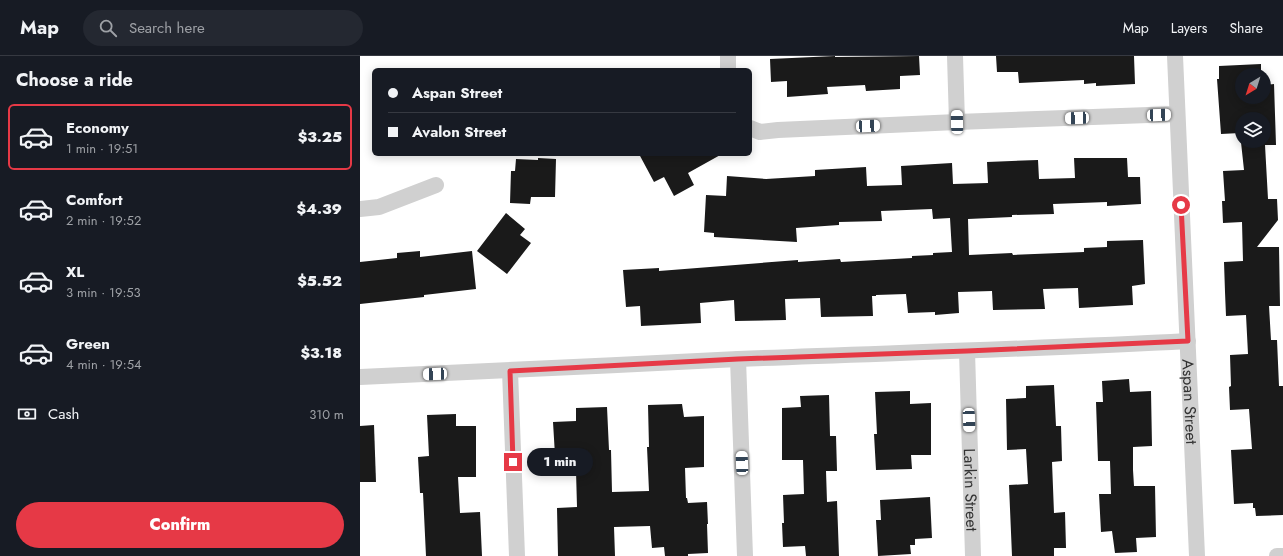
<!DOCTYPE html>
<meta charset="utf-8">
<style>
:root{--surface:#171b24;--page:#242831;--text:#f1f3f6;--muted:#9ea1a6;--line:#363941;--accent:#e63946}
body{margin:0;font-family:Jost,sans-serif;background:var(--page);color:var(--text);height:100vh;display:flex;flex-direction:column;font-size:15px;white-space:nowrap}
*{box-sizing:border-box;margin:0}
p{font-size:13px;color:var(--muted)}
.icon{flex:none;width:22px;height:22px;fill:none;stroke:currentColor;stroke-width:2;stroke-linecap:round;stroke-linejoin:round}
.map{position:relative;flex:1;overflow:hidden}
.details{display:flex;flex-direction:column;background:var(--surface);width:360px}
.details>*{flex:none}
.guide{position:absolute;left:12px;top:12px;width:380px;height:88px;border-radius:6px;box-shadow:0 2px 10px #0003;display:grid;align-content:center;height:88px;padding:0 16px;background:var(--surface)}
.needle{width:26px;rotate:218deg}
.controls{position:absolute;left:875px;top:12px;display:grid;gap:8px}
.controls a{display:grid;place-items:center;width:36px;height:36px;border-radius:50%;background:var(--surface);box-shadow:0 2px 10px #0003;font-size:20px}
.end{position:absolute;width:18px;height:18px;margin:-9px;border:5px solid #e63946;background:#fff;box-shadow:0 0 0 2px #fff}
.from{border-radius:50%}
.bubble{position:absolute;height:28px;border-radius:14px;background:var(--surface);box-shadow:0 2px 10px #0003;font-size:13px;font-weight:800;line-height:28px;text-align:center}
.car{position:absolute;width:12px;height:24px;margin:-12px -6px;border-radius:5px;box-shadow:0 0 3px 1px #0007;background:linear-gradient(#fff 24%,#345 0 40%,#fff 0 76%,#345 0 86%,#fff 0)}
.guide b{display:flex;align-items:center;gap:14px;height:38px;font-size:15px}
.guide b+b{border-top:1px solid var(--line)}
.guide i{width:10px;height:10px;background:var(--text)}
ul{padding:0;list-style:none}
li{display:flex;align-items:center;gap:12px;height:66px;margin:0 8px 6px;padding:0 8px;border:2px solid transparent;border-radius:6px}
li div{flex:1}
li b{display:block;font-size:15px}
li em{font-style:normal;font-weight:800}
li.active{border-color:var(--accent)}
li>.icon{width:36px;height:36px;stroke-width:1.5}
h2{padding:0 16px;font-size:18px;line-height:48px}
.pay{display:flex;align-items:center;gap:10px;height:44px;padding:0 16px;font-size:15px}
.pay p{margin-inline-start:auto}
.primary-button{display:flex;gap:8px;margin-top:auto;padding:8px 16px}
.primary-button a{flex:1;height:46px;border-radius:24px;background:var(--accent);color:#fff;font-size:16px;font-weight:800;line-height:46px;text-align:center}
header{display:flex;align-items:center;gap:24px;box-sizing:border-box;height:56px;padding:0 20px;background:var(--surface);border-bottom:1px solid var(--line)}
header strong{font-size:19px}
nav{display:flex;gap:22px;margin-inline-start:auto;font-size:14px}
.search{width:280px;height:36px;background:var(--page);display:flex;align-items:center;gap:10px;box-sizing:border-box;padding:0 14px;border-radius:22px;color:var(--muted);font-size:15px}
main{display:flex;flex:1;min-height:0}
.map>svg:first-child{display:block}
.building{fill:#1a1a1a;fill-rule:evenodd}
.lines{fill:none;stroke-linecap:round;stroke-linejoin:round}
.street{stroke:#d0d0d0;stroke-width:16}
.route{stroke:#e63946;stroke-width:5}
.labels{text-anchor:middle;stroke-width:4;stroke-linejoin:round;paint-order:stroke}
.street-label{font-size:16px;fill:#333;stroke:#fff}
</style>
<header>
<strong>Map</strong>
<div class="search"><svg class="icon" aria-label="search" viewBox="0 0 24 24"><circle cx="10" cy="10" r="6"/><path d="M15 15l6 6"/></svg>Search here</div>
<nav><a>Map</a><a>Layers</a><a>Share</a></nav>
</header>
<main>
<section class="details">
<h2>Choose a ride</h2>
<ul>
<li class="active"><svg class="icon" aria-label="car" viewBox="0 0 24 24"><path d="M5 17H2v-5l4-1 3-4h7l3 4 3 1v5h-3M9 17h6M6 11h13"/><circle cx="7" cy="17" r="2"/><circle cx="17" cy="17" r="2"/></svg><div><b>Economy</b><p>1 min · 19:51</p></div><em>$3.25</em></li>
<li><svg class="icon" aria-label="car" viewBox="0 0 24 24"><path d="M5 17H2v-5l4-1 3-4h7l3 4 3 1v5h-3M9 17h6M6 11h13"/><circle cx="7" cy="17" r="2"/><circle cx="17" cy="17" r="2"/></svg><div><b>Comfort</b><p>2 min · 19:52</p></div><em>$4.39</em></li>
<li><svg class="icon" aria-label="car" viewBox="0 0 24 24"><path d="M5 17H2v-5l4-1 3-4h7l3 4 3 1v5h-3M9 17h6M6 11h13"/><circle cx="7" cy="17" r="2"/><circle cx="17" cy="17" r="2"/></svg><div><b>XL</b><p>3 min · 19:53</p></div><em>$5.52</em></li>
<li><svg class="icon" aria-label="car" viewBox="0 0 24 24"><path d="M5 17H2v-5l4-1 3-4h7l3 4 3 1v5h-3M9 17h6M6 11h13"/><circle cx="7" cy="17" r="2"/><circle cx="17" cy="17" r="2"/></svg><div><b>Green</b><p>4 min · 19:54</p></div><em>$3.18</em></li>
</ul>
<div class="pay"><svg class="icon" aria-label="cash" viewBox="0 0 24 24"><path d="M3 7h18v10H3z"/><circle cx="12" cy="12" r="2"/></svg>Cash<p>310 m</p></div>
<div class="primary-button"><a>Confirm</a></div>
</section>
<div class="map">
<svg width="923" height="500" viewBox="0 0 923 500">
<rect width="100%" height="100%" fill="#fff"/>
<g class="building">
<path d="M475 0V1L559 0 560 19 540 20V33L506 35 505 29 467 31 468 38 427 41V25L411 26 410 3Z"/>
<path d="M636 0H774L775 28 736 30V27L724 28V24L659 27 658 16H637Z"/>
<path d="M901 8V17H903V19H882V41H904V29L914 28 916 89H905L908 143H917L918 164 897 191H919L920 250H909L911 284H917L919 330H923V459L896 460 895 452H893V447L874 448 871 394 892 393 889 353 870 354 869 331 871 330 870 299 888 298 886 259 866 260 865 236 864 206 883 205 882 166 863 167 862 145H865L863 115 884 114 880 77 861 78 857 23H859V10ZM882 63H904V85H882Z"/>
<path d="M279 98H362L328 117 334 129 314 140 304 121 294 126Z"/>
<path d="M178 102 196 103 195 141H171L170 148 150 147 151 115H155L156 103 178 104Z"/>
<path d="M714 102H767L768 121H780L781 148 747 150V146L693 148 694 158 652 159V161L608 163 609 199 652 197 653 199 724 196V192L747 191V185L783 184 785 228 772 230 773 249 719 252 718 232 683 233 685 253 633 254 632 235 598 236 599 257 575 259V256L548 257 546 238 516 239V240H512L513 260 461 261 460 242 425 243 426 264 375 265 374 244 340 247 341 267 281 270 280 250 266 251 263 214 299 212V215L438 204V206L480 203 481 206 552 202V200L573 199V197L592 196 590 162 573 163 572 153 521 155 522 165 479 166V169L436 172 437 186 354 181V177L344 176 346 139 366 140 367 120 406 123 455 120V114L506 111 507 130 542 129 541 110 592 107 593 128 628 127 627 106 678 104 679 123 715 122Z"/>
<path d="M146 157 165 173 160 179 171 187 147 218 117 195Z"/>
<path d="M60 195V201L112 195 116 233 64 239V241L0 248V206L37 202V197Z"/>
<path d="M769 323 770 336 791 335 792 390 773 391V414L774 430H795L796 481 776 482 777 496 755 497 752 475 741 476 739 438H751L750 405H738L736 346H743L742 325Z"/>
<path d="M694 329 696 370H701L702 405 692 406 694 457 705 456 706 492H694V500H652L649 429 668 428 666 393 647 394 646 343 666 342V330Z"/>
<path d="M550 335V348L571 347V399H551L552 413 516 414 514 378H517L515 336Z"/>
<path d="M469 339 470 380H476L477 415H466L467 446 477 445 479 500H446L445 490 423 491 422 467H424L423 439 444 438 443 404H422V352L441 351 440 340Z"/>
<path d="M322 348 324 361 344 360V411L325 412 326 442H327L328 447 347 446 348 468H347L348 497 328 498V500H305L304 491 292 492 290 470 254 471 255 500H198L197 452 217 451 216 415 196 416 193 366 216 365V352L247 351 249 394H251L252 436 289 435 287 391H289L288 349Z"/>
<path d="M96 358V370H116V421H98L100 457 120 456 122 500H66L63 437H60L58 401 69 400 67 359Z"/>
<path d="M14 369 16 426H0V370Z"/>
<path d="M570 441 572 482 555 483V489H550L551 498 518 500 516 464H521L520 444Z"/>
</g>
<g class="lines">
<g class="street">
<path d="M368 0V14"/>
<path d="M595 0 597 66"/>
<path id="s1" d="M815 0 837 500"/>
<path d="M390 72 400 76 418 74 597 66 817 58"/>
<path d="M0 153 19 151 76 129"/>
<path id="s2" d="M607 295 613 500"/>
<path d="M378 303 385 500"/>
<path d="M150 315 157 500"/>
<path d="M0 321C126 316 252 309 378 303 528 297 678 293 828 285"/>
<path d="M917 500H923"/>
</g>
</g>
<g class="lines">
<path class="route" d="M153 406 150 315 378 303 607 295 828 285 821 149"/>
</g>
<g class="labels">
<g class="street-label">
<text dy="6" stroke="none"><textPath href="#s1" startOffset="346">Aspan Street</textPath></text>
<text dy="6" stroke="none"><textPath href="#s2" startOffset="139">Larkin Street</textPath></text>
</g>
</g>
</svg>
<div class="controls">
<a><svg class="needle" viewBox="-14 -14 28 28"><path d="M0-13l5 13h-10z" fill="#e53935"/><path d="M0 13l5-13h-10z" fill="#9ea1a6"/></svg></a>
<a><svg class="icon" aria-label="layers" viewBox="0 0 24 24"><path d="M12 4l9 5-9 5-9-5zM3 14l9 5 9-5"/></svg></a>
</div>
<i class="end from" style="left:821px;top:149px"></i>
<i class="end" style="left:153px;top:406px"></i>
<div class="bubble" style="left:167px;top:392px;width:66px">1 min</div>
<i class="car" style="left:799px;top:59px;rotate:88deg"></i>
<i class="car" style="left:717px;top:62px;rotate:268deg"></i>
<i class="car" style="left:597px;top:66px;rotate:359deg"></i>
<i class="car" style="left:508px;top:70px;rotate:87deg"></i>
<i class="car" style="left:75px;top:318px;rotate:268deg"></i>
<i class="car" style="left:609px;top:364px;rotate:178deg"></i>
<i class="car" style="left:382px;top:407px;rotate:358deg"></i>
<div class="guide">
<b><i class="from"></i>Aspan Street</b>
<b><i></i>Avalon Street</b>
</div>
</div>
</main>
